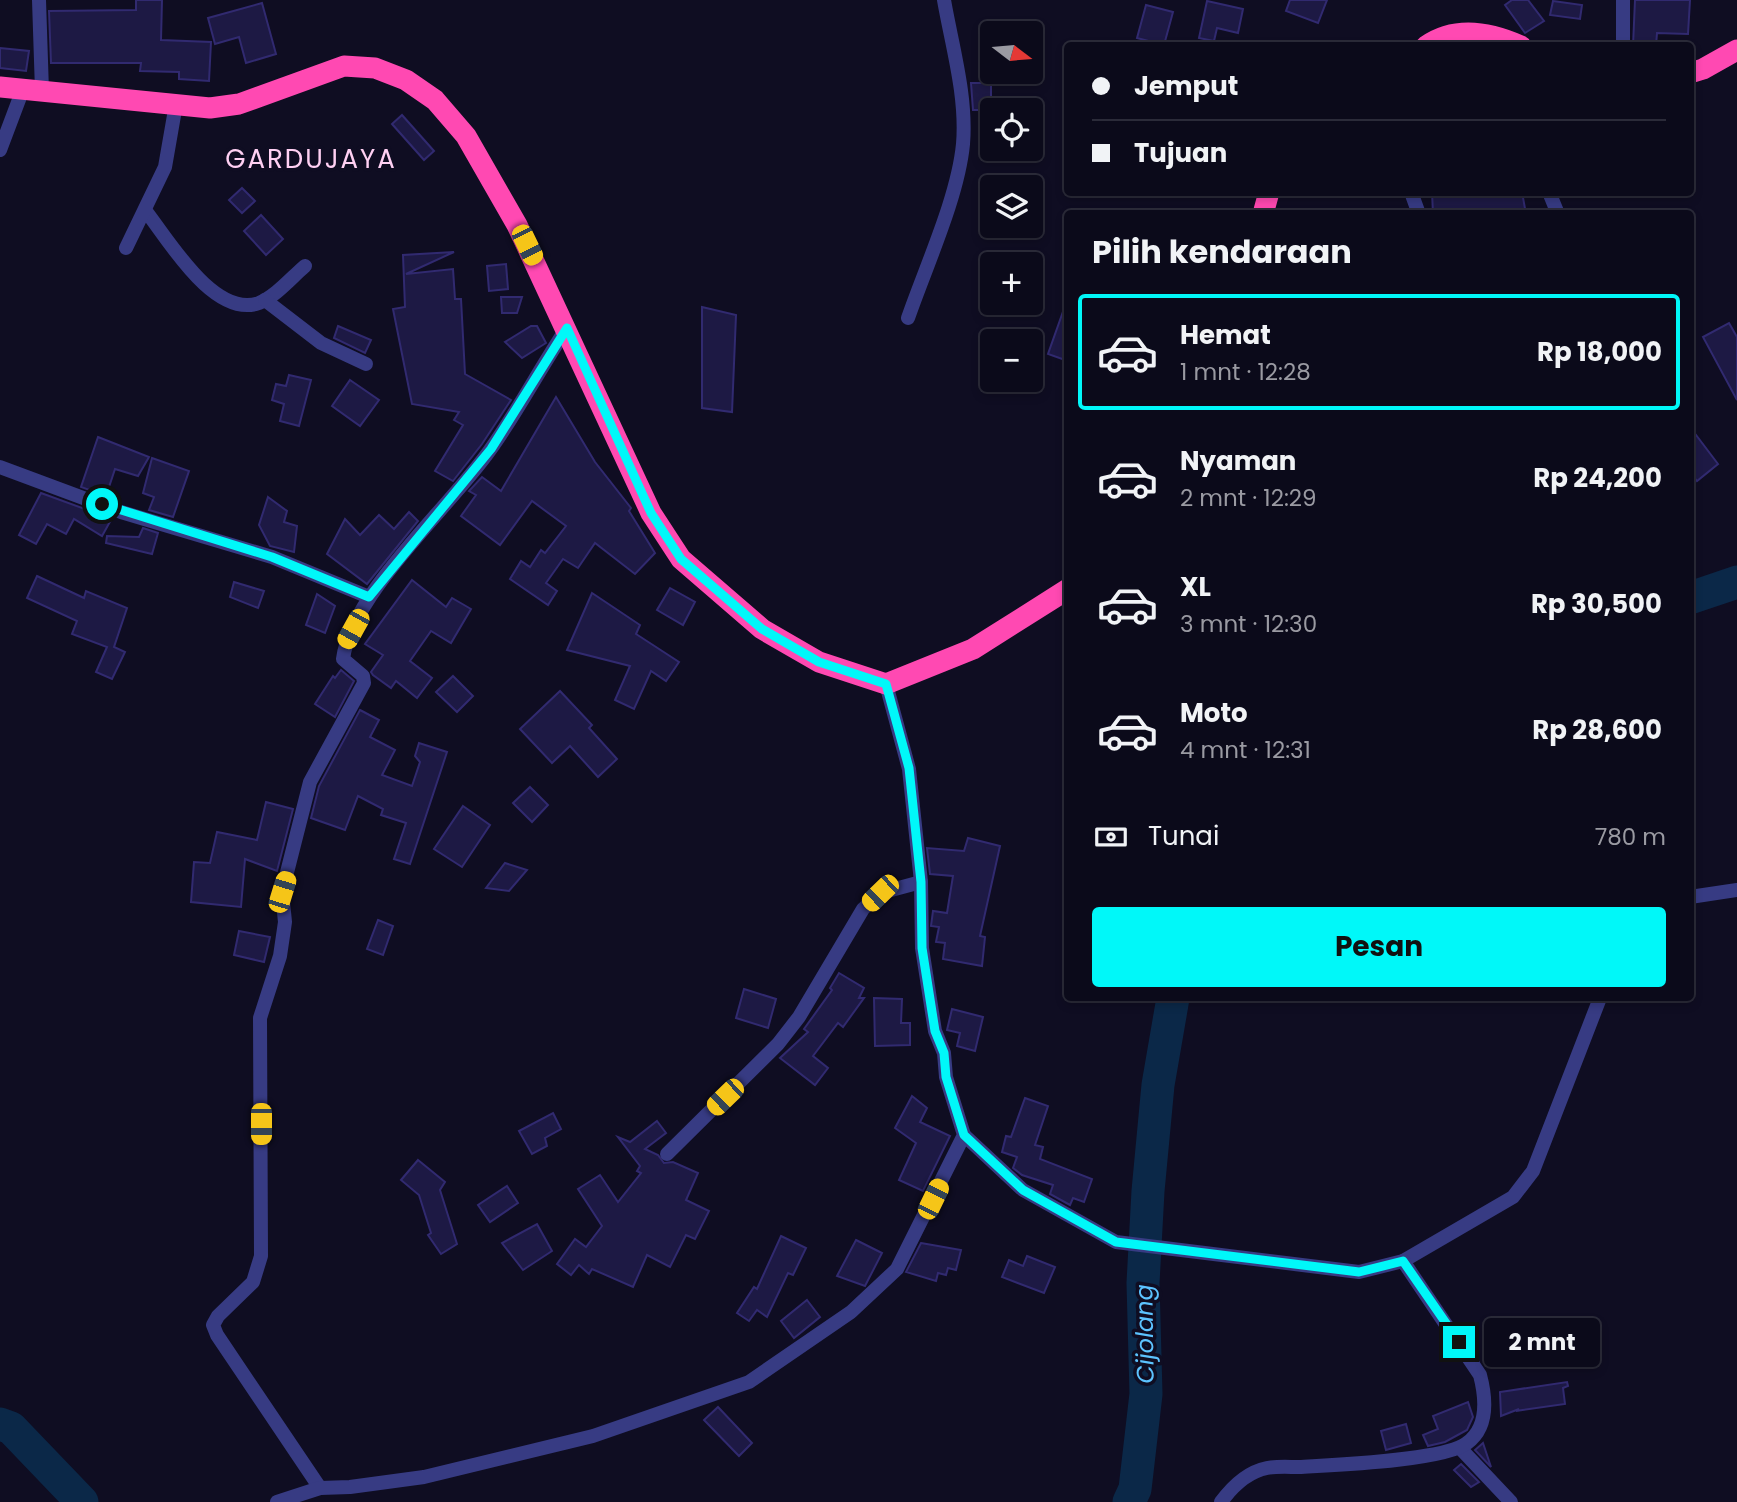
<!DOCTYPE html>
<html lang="id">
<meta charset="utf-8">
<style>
:root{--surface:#0b0a1a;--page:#141323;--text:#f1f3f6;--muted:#9a9aa2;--line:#2b2b39;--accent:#00f8f9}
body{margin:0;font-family:Poppins,sans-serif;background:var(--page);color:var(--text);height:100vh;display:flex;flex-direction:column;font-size:26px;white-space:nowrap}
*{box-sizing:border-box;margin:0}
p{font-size:23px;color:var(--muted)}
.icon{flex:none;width:38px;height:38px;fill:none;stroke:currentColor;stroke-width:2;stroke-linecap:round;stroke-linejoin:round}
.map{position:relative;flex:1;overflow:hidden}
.drawer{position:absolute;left:1064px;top:210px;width:630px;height:791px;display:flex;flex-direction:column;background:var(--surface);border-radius:7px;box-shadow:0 4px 10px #0003,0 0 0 2px var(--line)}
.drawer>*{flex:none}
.guide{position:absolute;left:1064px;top:42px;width:630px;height:154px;border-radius:7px;box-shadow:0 4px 10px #0003,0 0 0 2px var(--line);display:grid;align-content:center;height:154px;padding:0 28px;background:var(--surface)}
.needle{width:46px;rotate:106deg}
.buttons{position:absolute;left:980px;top:21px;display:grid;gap:14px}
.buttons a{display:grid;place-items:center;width:63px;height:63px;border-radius:7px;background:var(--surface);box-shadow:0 4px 10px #0003,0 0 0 2px var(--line);font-size:35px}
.end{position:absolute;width:32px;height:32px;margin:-16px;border:9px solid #00f8f9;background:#111;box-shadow:0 0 0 4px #111}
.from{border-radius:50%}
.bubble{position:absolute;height:49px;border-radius:7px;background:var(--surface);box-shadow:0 4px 10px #0003,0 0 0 2px var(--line);font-size:23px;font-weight:700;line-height:49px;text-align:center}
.car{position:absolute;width:21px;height:42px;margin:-21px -10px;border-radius:9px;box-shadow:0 0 5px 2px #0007;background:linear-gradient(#f5c518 24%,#345 0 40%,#f5c518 0 76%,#345 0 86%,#f5c518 0)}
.guide b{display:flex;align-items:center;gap:24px;height:66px;font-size:26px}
.guide b+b{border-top:2px solid var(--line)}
.guide i{width:18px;height:18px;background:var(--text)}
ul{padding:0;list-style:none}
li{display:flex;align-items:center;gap:21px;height:116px;margin:0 14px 10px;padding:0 14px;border:4px solid transparent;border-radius:7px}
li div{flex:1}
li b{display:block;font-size:26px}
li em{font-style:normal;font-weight:700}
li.selected{border-color:var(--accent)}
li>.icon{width:63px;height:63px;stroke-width:1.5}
h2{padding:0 28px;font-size:32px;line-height:84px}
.pay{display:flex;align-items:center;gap:18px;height:77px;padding:0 28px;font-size:26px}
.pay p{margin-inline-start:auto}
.action{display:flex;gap:14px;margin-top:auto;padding:14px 28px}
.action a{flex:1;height:80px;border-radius:7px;background:var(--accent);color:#111;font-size:28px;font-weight:700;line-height:80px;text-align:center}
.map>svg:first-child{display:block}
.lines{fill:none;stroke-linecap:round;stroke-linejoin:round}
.river{stroke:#0b2848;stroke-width:33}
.building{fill:#1d1944;stroke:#312a70;stroke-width:2}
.street{stroke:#373b83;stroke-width:14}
.highway{stroke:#ff49b2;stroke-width:21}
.route{stroke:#00f8f9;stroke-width:9}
.labels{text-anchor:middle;stroke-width:7;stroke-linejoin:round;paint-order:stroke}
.water-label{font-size:24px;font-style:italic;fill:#5cc3ff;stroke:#0f0d22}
.quarter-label{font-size:26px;letter-spacing:2px;fill:#ffd0f3;stroke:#0f0d22}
</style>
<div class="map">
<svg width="1737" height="1502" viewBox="0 0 1737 1502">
<rect width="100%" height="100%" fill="#0f0d22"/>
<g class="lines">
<g class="river">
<path d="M1690 598 1737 582"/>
<path d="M0 1424 11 1428 82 1502"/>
<path d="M1129 1502 1135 1489 1146 1394 1143 1283 1148 1191 1158 1085 1173 998"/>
</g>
</g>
<g class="building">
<path d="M136 0H162L161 40 211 42 209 81 179 79V72L140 71 141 63H51L49 11 136 10Z"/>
<path d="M1290 0H1327L1318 23 1286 11Z"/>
<path d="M1512 0H1528L1544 21 1525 33 1505 5Z"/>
<path d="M1635 0H1690L1688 34 1657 33 1656 46H1633Z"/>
<path d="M1207 1 1243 9 1238 33 1217 28 1214 41 1199 38Z"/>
<path d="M1553 1 1582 5 1580 19 1550 15Z"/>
<path d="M262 3 276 54 246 63 239 37 215 44 208 18Z"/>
<path d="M1146 5 1173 12 1164 45 1137 38Z"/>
<path d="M0 48 29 51 26 71 0 68Z"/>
<path d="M971 83H991V110H973Z"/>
<path d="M402 115 434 151 424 160 392 124Z"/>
<path d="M242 188 255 201 242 213 229 200Z"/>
<path d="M1432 192H1522L1526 214H1433Z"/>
<path d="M261 215 283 239 266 255 244 231Z"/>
<path d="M454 252 406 274 453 269 455 299H461L465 374 511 400 482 444 453 481 435 471 463 425 454 420 459 412 412 404 393 309 405 307 403 255Z"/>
<path d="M506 264 508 289 489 291 487 266Z"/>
<path d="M501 297H522L517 313H502Z"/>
<path d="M1065 306 1068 307V361L1048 354Z"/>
<path d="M702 307 736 315 732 412 702 408Z"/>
<path d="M1729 323 1737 337V400L1703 337Z"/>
<path d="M338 326 371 340 365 353 334 338Z"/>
<path d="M531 326H537L546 343 522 358 505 342Z"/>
<path d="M289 375 311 380 299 426 280 421 284 404 272 400 276 384 286 386Z"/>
<path d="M350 380 379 400 360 426 332 406Z"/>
<path d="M556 397 595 462 631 508 629 511 655 553 635 574 595 543 578 568 563 559 546 583 557 591 548 605 510 579 521 561 530 567 541 550 545 553 566 526 532 501 500 545 461 516 476 495 469 491 482 477 501 491Z"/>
<path d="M1690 427 1718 464 1697 481 1690 472Z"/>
<path d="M98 437 149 457 138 476 115 469 106 496 81 487Z"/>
<path d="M152 458 189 471 173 517 149 510 154 497 143 493Z"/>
<path d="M41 493 104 516 111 520 102 536 74 519 66 534 47 524 36 544 19 535Z"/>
<path d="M268 497 287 511 284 522 297 526 294 552 270 546 259 525Z"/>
<path d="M409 512 418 521 367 584 327 554 345 519 360 535 379 515 394 529Z"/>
<path d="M143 528 158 533 152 554 106 543 107 536 139 537Z"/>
<path d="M37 576 84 598 86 591 127 608 114 647 125 652 112 679 96 672 107 647 72 634 77 621 27 598Z"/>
<path d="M412 580 446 607 452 598 471 609 451 643 431 631 410 661 432 678 417 698 396 681 391 688 373 675 371 672 383 655 365 644Z"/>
<path d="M234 582 264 591 258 608 230 597Z"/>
<path d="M670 588 695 602 683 625 657 610Z"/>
<path d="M592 593 640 625 636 634 679 662 666 681 651 671 634 709 615 700 630 666 567 650Z"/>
<path d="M317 594 335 606 325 633 306 625Z"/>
<path d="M341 670 354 681 335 717 315 704 333 676 335 678Z"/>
<path d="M453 676 473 696 457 712 436 692Z"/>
<path d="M560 691 592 725 589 728 617 759 598 777 570 746 552 763 520 729Z"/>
<path d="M360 710 379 720 370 737 395 750 382 775 412 786 420 762 415 756 419 743 447 752 410 864 394 859 406 823 381 815 383 809 358 796 345 830 311 818 319 786Z"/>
<path d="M530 787 548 805 532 822 513 803Z"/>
<path d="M266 802 293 809 277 871 245 859 241 907 191 902 194 862 210 863 217 832 257 840Z"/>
<path d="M463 806 490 825 462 867 434 849Z"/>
<path d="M968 838 1000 846 980 936 985 937 982 966 943 959 945 943 936 942 939 927 931 926 933 911 947 913 953 876 930 874 927 848 964 851Z"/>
<path d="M505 863 527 870 509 891 486 888Z"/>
<path d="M378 920 393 926 383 955 367 949Z"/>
<path d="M239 931 270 937 264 962 234 955Z"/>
<path d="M839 973 864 988 859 998H864L843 1027 838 1023 813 1056 828 1068 815 1085 780 1058 808 1032 804 1029 832 990 830 988Z"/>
<path d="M744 989 776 999 768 1028 736 1018Z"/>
<path d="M874 998 902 999 901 1023H910V1045L875 1046Z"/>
<path d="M952 1009 983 1017 975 1051 957 1046 960 1033 947 1030Z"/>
<path d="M912 1096 927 1108 920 1122 950 1136 923 1191 899 1180 916 1143 895 1128Z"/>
<path d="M1025 1098 1048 1106 1035 1145 1043 1147 1040 1159 1092 1179 1084 1202 1073 1198 1070 1205 1050 1194 1053 1185 1022 1175 1013 1168 1017 1157 1002 1152 1006 1136 1011 1137Z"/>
<path d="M553 1113 561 1129 545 1138 547 1146 532 1154 519 1131Z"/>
<path d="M657 1121 666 1133 645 1149 658 1155 664 1163 673 1162 698 1173 686 1200 709 1211 695 1239 686 1235 670 1267 647 1255 633 1287 592 1269 589 1274 579 1265 571 1275 557 1264 575 1239 586 1247 602 1226 578 1189 600 1175 618 1202 641 1173 637 1171 640 1166 618 1137 630 1142Z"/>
<path d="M418 1160 445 1182 440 1190 457 1244 441 1254 428 1235 431 1233 419 1195 401 1180Z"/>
<path d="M507 1186 518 1203 490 1222 478 1205Z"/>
<path d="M537 1224 552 1251 523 1270 502 1243Z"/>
<path d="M781 1236 806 1248 793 1275 788 1273 767 1317 757 1310 749 1321 737 1313 754 1287 757 1289Z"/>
<path d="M856 1240 882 1253 865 1286 837 1276Z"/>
<path d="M921 1243 961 1250 956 1270 948 1268 946 1275 938 1273 936 1281 906 1272Z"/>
<path d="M1027 1256 1055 1267 1044 1293 1002 1277 1009 1260 1023 1266Z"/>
<path d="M807 1300 820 1317 794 1338 781 1321Z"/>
<path d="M1567 1382 1568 1386 1563 1388 1565 1404 1516 1411 1519 1409 1501 1416 1500 1392Z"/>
<path d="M1468 1402 1473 1417 1467 1430 1445 1442 1428 1446 1423 1435 1438 1429 1433 1416Z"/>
<path d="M718 1407 752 1443 739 1456 704 1420Z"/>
<path d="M1406 1424 1411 1443 1386 1450 1381 1431Z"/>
<path d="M1483 1443 1491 1467 1475 1450Z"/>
<path d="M1461 1464 1479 1482 1471 1487 1454 1470Z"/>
</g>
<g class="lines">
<g class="street">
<path d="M39 0 42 91"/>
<path d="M1623 46V0"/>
<path d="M0 150 23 89"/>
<path d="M1411 192 1419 214"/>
<path d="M1549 192 1558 214"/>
<path d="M145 210C168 239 214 319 259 303 276 296 291 278 305 266"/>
<path d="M126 248 165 167 176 104"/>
<path d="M265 300 321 343 366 364"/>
<path d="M908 318C926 266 958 197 963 144 967 96 952 46 944 0"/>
<path d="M0 467 121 512 272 557 369 597"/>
<path d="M1690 897 1737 890"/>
<path d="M964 1135 1023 1190 1116 1242 1359 1272 1403 1261 1513 1197 1533 1171 1600 998"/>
<path d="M667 1154 778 1044 799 1017 863 909 880 893 921 882"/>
<path d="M1460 1448 1511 1502"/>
<path d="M320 1488 217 1335 213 1325 218 1316 253 1282 261 1256 260 1018 280 956 285 922 282 892 310 782 364 683 363 676 343 659C352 592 450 507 490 450 518 411 540 368 567 328"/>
<path d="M277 1502 320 1488 350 1487 424 1477 593 1436 749 1382 851 1312 897 1269 964 1135 946 1077 944 1053 935 1031 922 948 921 882 909 769 886 684"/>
<path d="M1221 1502C1232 1487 1247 1472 1267 1468 1277 1466 1289 1467 1299 1467 1331 1465 1444 1461 1467 1443 1489 1427 1486 1398 1480 1375L1403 1261"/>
</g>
<g class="highway">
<path d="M1426 46C1456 25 1490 32 1521 46"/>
<path d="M1690 73 1703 69 1737 50"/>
<path d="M0 87 210 108 239 104 344 66 375 68 406 80 435 100 466 136 517 225 651 513 681 559 762 629 819 662 886 684 973 649 1068 589"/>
<path d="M1263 214 1269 192"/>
</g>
</g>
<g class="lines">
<path class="route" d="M102 504 272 557 369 597 491 449 567 328 651 513 681 559 762 629 819 662 886 684 909 768 921 882 922 948 935 1031 944 1053 946 1077 964 1135 1023 1190 1116 1242 1359 1272 1403 1261 1459 1342"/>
</g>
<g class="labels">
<g class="water-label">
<text transform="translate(1145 1334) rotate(-91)" y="8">Cijolang</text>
</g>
<g class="quarter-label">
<text x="311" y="168">GARDUJAYA</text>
</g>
</g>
</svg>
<div class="buttons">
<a><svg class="needle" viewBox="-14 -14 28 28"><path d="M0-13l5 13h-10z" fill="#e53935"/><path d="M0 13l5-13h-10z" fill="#9a9aa2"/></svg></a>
<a><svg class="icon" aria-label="locate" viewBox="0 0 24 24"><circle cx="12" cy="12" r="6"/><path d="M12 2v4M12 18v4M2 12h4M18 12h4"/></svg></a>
<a><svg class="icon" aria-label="layers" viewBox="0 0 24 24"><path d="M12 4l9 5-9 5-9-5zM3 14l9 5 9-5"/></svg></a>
<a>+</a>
<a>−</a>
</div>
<i class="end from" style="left:102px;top:504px"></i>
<i class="end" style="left:1459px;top:1342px"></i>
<div class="bubble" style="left:1484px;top:1318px;width:116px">2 mnt</div>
<i class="car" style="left:527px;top:245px;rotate:154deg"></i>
<i class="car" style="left:353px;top:629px;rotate:209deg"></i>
<i class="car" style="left:282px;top:892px;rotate:17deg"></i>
<i class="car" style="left:880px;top:893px;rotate:226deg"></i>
<i class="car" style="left:725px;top:1097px;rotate:226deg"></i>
<i class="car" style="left:261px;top:1124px;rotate:180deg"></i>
<i class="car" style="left:933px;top:1199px;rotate:26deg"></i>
<div class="guide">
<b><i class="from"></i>Jemput</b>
<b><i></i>Tujuan</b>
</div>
<section class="drawer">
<h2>Pilih kendaraan</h2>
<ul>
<li class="selected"><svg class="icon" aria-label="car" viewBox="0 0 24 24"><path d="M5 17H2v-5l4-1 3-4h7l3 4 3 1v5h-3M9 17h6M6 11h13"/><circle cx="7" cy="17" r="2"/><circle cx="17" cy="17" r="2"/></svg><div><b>Hemat</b><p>1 mnt · 12:28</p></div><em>Rp 18,000</em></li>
<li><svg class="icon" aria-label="car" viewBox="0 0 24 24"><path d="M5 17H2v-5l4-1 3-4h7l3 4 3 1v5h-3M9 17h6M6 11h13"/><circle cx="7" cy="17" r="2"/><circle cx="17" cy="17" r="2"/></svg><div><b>Nyaman</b><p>2 mnt · 12:29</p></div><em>Rp 24,200</em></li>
<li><svg class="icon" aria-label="car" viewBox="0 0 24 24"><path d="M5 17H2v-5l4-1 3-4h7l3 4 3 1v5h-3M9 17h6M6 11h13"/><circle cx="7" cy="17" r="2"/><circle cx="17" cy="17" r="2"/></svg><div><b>XL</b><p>3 mnt · 12:30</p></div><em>Rp 30,500</em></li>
<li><svg class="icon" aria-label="car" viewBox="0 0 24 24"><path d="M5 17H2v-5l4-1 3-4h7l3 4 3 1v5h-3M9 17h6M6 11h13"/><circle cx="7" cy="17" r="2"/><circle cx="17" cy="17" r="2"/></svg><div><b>Moto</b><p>4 mnt · 12:31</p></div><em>Rp 28,600</em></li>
</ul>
<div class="pay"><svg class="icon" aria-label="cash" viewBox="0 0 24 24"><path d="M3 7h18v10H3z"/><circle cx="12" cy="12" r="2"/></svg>Tunai<p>780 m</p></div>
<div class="action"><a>Pesan</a></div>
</section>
</div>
